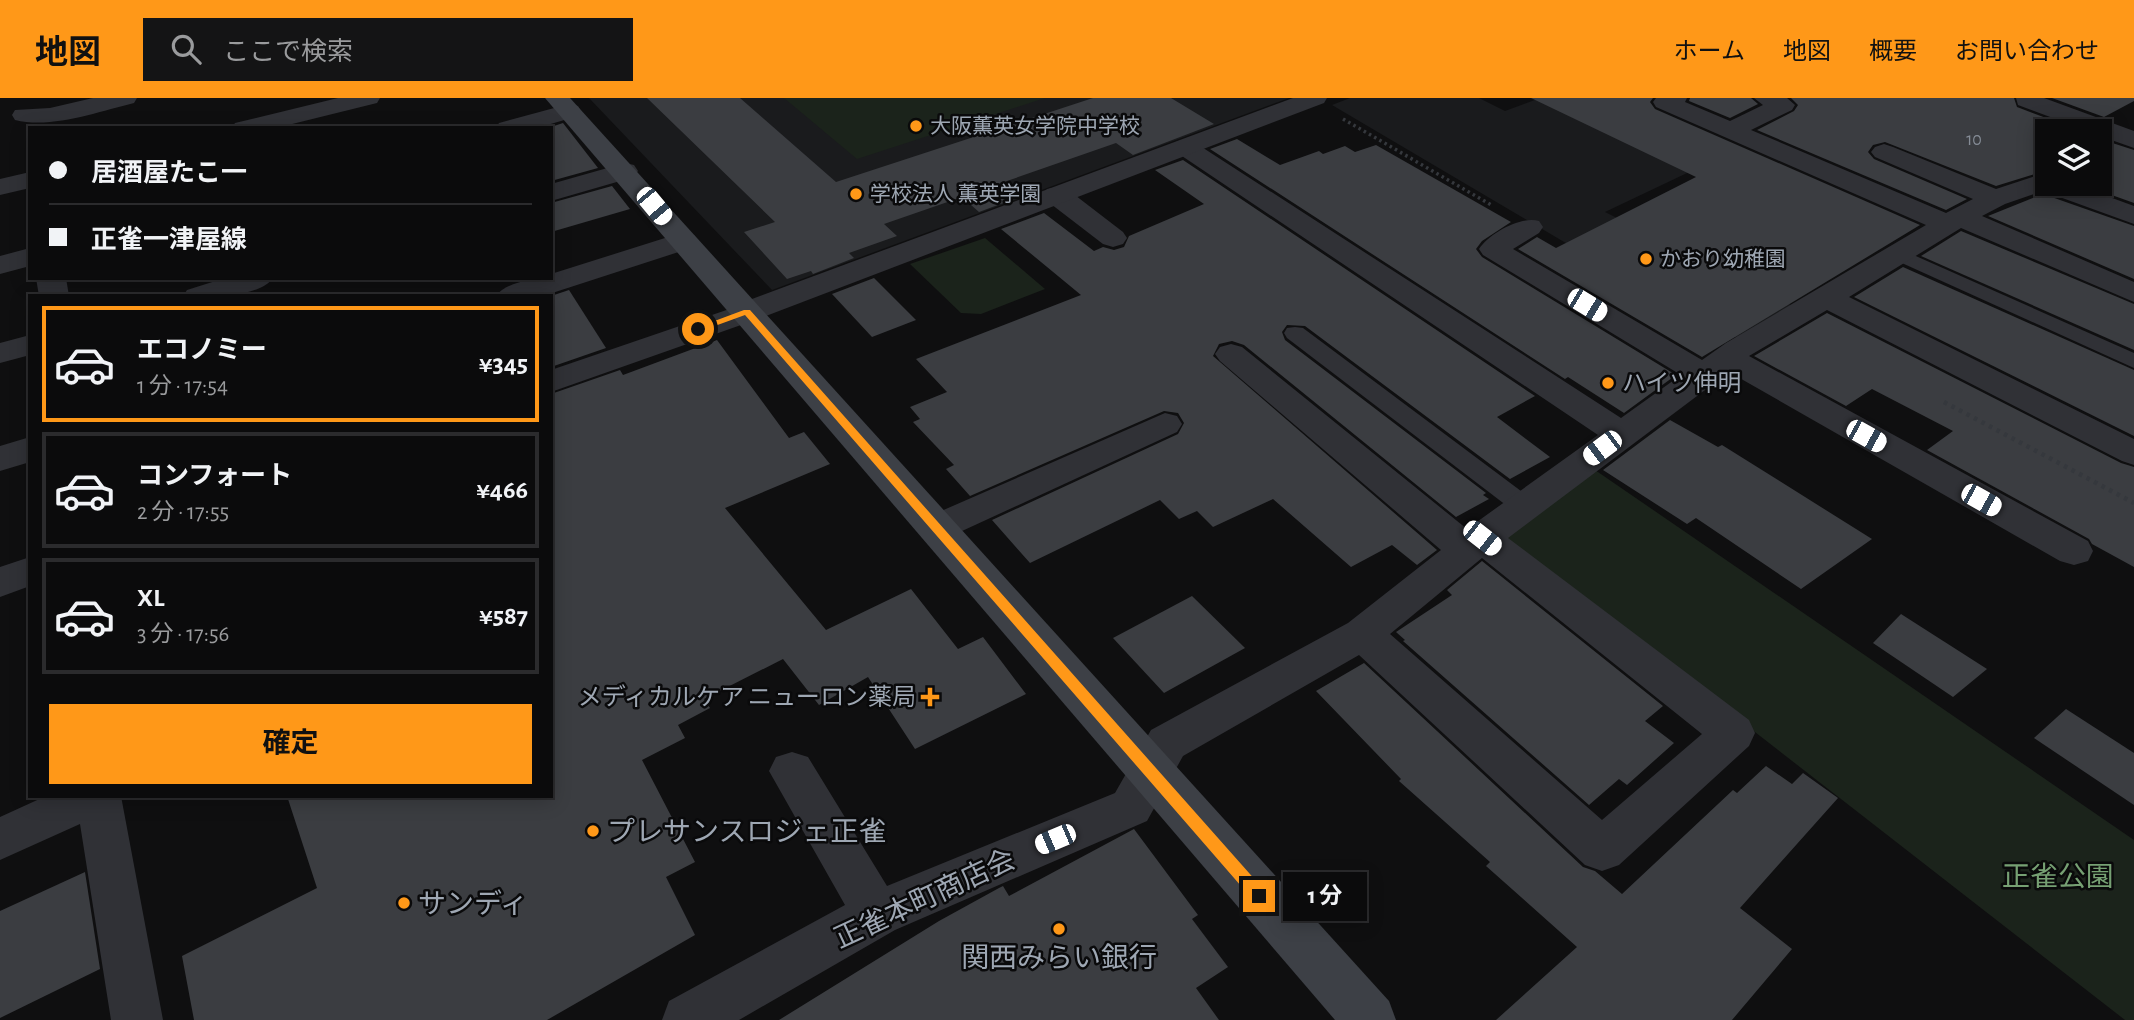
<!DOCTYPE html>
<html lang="ja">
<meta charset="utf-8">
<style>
:root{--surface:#0b0b0c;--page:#141415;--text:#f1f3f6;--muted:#9a9b9d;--line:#2b2b2d;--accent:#ff9818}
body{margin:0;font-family:"Alegreya Sans","Noto Sans JP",sans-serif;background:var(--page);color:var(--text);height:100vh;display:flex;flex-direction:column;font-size:26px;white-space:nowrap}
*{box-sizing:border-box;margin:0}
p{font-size:23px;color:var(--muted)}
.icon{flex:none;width:38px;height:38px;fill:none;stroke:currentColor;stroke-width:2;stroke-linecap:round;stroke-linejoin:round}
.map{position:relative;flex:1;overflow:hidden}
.details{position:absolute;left:28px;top:196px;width:525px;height:504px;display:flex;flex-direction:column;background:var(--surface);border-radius:0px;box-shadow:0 4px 18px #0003,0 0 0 2px var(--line)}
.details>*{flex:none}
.banner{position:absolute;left:28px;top:28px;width:525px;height:154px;border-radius:0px;box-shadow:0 4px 18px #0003,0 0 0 2px var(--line);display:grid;align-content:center;height:154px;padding:0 21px;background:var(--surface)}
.tools{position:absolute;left:2035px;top:21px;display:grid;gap:14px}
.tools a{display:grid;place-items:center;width:77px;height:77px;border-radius:0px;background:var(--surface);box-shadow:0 4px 18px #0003,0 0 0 2px var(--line);font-size:35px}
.end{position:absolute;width:32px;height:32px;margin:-16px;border:9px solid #ff9818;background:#111;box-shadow:0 0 0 4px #111}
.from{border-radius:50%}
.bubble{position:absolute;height:49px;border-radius:0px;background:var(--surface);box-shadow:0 4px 18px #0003,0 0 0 2px var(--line);font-size:23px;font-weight:700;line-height:49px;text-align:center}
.car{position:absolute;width:21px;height:42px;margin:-21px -10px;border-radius:9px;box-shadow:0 0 5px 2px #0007;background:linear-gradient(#fff 24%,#345 0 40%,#fff 0 76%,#345 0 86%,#fff 0)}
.banner b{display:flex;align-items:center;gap:24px;height:66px;font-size:26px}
.banner b+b{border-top:2px solid var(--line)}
.banner i{width:18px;height:18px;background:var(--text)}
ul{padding:12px 0 0;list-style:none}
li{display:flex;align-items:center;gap:21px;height:116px;margin:0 14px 10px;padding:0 7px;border:4px solid var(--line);border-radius:0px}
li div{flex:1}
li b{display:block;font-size:26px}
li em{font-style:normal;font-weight:700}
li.selected{border-color:var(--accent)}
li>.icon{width:63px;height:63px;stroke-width:1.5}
.primary-button{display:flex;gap:14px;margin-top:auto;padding:14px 21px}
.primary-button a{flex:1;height:80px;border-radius:0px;background:var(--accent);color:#111;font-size:28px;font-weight:700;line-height:80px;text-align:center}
header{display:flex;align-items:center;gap:42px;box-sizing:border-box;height:98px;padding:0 35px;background:var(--accent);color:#111}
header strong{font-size:33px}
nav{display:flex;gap:38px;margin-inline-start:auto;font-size:24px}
.search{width:490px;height:63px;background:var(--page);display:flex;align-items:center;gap:18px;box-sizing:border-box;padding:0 24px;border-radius:0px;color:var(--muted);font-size:26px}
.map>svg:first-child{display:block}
.built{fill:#1a1b1d}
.green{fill:#1b231b}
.building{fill:#3b3d41}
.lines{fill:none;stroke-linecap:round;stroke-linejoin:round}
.path-far1{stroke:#35383d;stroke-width:3.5;stroke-dasharray:2.5 3.5;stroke-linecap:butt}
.path{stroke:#35383d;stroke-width:4.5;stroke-dasharray:3.5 5;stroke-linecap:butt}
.service{fill:#303136;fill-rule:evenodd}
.minor{fill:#303136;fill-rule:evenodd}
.tertiary{fill:#303136;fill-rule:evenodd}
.secondary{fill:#3d4046;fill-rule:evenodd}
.route{fill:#ff9818}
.poi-dot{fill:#ff9818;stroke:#0a0a0b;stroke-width:2.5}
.labels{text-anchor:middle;stroke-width:5;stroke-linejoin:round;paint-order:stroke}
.far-number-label{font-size:18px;fill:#858c96}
.far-poi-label{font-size:21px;fill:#9ea7b3;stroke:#0a0a0b;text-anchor:start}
.poi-label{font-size:24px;fill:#9ea7b3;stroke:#0a0a0b;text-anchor:start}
.near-poi-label{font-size:28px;fill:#9ea7b3;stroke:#0a0a0b;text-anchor:start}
.near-park-label{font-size:28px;fill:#76a073;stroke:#0a0a0b}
.near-street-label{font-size:28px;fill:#9ea7b3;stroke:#0a0a0b}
</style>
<header>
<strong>地図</strong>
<div class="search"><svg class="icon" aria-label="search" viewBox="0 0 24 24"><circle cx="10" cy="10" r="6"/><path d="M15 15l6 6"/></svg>ここで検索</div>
<nav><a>ホーム</a><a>地図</a><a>概要</a><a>お問い合わせ</a></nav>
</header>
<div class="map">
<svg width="2134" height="922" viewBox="0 0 2134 922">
<rect width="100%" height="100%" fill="#0f0f10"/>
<g class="built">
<path d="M589 0H1289L772 192Z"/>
<path d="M1350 0H1479L1505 13 1540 0 1725 57 1605 114 1793 208 1741 239H1725L1332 7Z"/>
</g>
<g class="green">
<path d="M784 0H1045L857 61Z"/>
<path d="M985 140 1045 191 981 216 961 215 910 166Z"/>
<path d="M1595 372 2134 742V922H2125L1503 438Z"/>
</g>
<g class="building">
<path d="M647 0H740L836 84 1093 0H1171L1214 26 1133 57 1116 45 1004 84 1022 98 979 114 962 99 884 126 897 138 849 155 854 160 813 176 811 173 787 181 744 134 775 124Z"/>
<path d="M1531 0H1653L1650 4 1655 11 1920 127 1702 259 1518 151 1537 139 1556 150 1696 79Z"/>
<path d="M1690 0H1751L1758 6 1730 20 1689 3Z"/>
<path d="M1791 0H2014L2017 9 2081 33H2048V72L1996 88 1885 44 1873 47 1868 54 1874 61 1967 101 1946 112 1757 32 1794 13 1798 7Z"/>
<path d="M2052 0H2134V3L2104 19Z"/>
<path d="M563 25 598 70 551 83V29Z"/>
<path d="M1237 41 1280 67 1319 53 1323 56 1345 48 1355 54 1376 47 1511 124 1482 143 1476 151 1482 159 1676 277 1624 315 1568 279 1565 281 1210 51Z"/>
<path d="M2100 41 2134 52V105L2081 86H2100Z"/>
<path d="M1183 62 1535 298 1497 319 1550 359 1510 381 1305 228 1287 227 1282 234 1285 242 1486 395 1483 397 1489 401 1456 419 1244 247 1232 243 1219 246 1213 258 1437 452 1417 467 1392 447 1351 469 1273 401 1213 429 1197 413 1179 421 1160 402 1030 465 992 422 1178 336 1184 325 1178 315 1164 313 970 398 946 371 954 367 913 324 920 321 910 309 947 294 916 261 1081 197 1001 131 1044 115 1094 153 1103 149 1114 152 1124 149 1129 138 1204 106 1155 72Z"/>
<path d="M612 88 630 111 551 134V105Z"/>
<path d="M2043 96 2134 128V181L1988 118Z"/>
<path d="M1961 133 2134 206V252L1921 158Z"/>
<path d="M1903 169 2134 272V338L1854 199Z"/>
<path d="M874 180 916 222 872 239 832 196Z"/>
<path d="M569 192 606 250 551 269V198Z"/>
<path d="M1827 215 2121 365 2134 369V469L2092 446 2089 441 1927 352 1953 333 1872 291 1846 308 1754 258Z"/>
<path d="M717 242 789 340 804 334 830 366 725 410 826 532 911 491 958 551 983 539 1026 596 915 651 868 579 819 607 783 561 704 601 710 610 678 627 685 640 642 662 695 764 666 779 695 837 547 922H194L182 858 317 790 287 698H551V296L620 272 623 277Z"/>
<path d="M1670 322 1718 349 1722 347 1872 441 1801 491 1696 420 1687 426 1603 372Z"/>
<path d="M1482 463 1663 608 1645 623 1674 645 1627 687 1619 681 1589 707 1403 543 1405 542 1396 534 1452 497 1447 492Z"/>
<path d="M1192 498 1245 550 1164 595 1113 540Z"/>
<path d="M1901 516 1987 571 1953 599 1873 545Z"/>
<path d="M1364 565 1583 769 1595 773 1622 796 1733 692 1737 695 1766 668 1792 686 1803 675 1838 700 1740 810 1792 851 1732 922H1496L1577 849 1486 768 1490 764 1399 683 1401 681 1316 593Z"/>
<path d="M2066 611 2134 655V707L2034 640Z"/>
<path d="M1134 731 1198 817 1192 821 1228 869 1196 890 1219 922H779L939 823 999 790 1003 788 1009 798Z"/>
<path d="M85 774 100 871 0 920V813Z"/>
</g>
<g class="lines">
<path class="path-far1" d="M1343 21 1493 108"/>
<path class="path" d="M1944 304 2134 405"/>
<g class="service">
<path d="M1900 151 2134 255V270L1893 161 1890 157 1893 153Z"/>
<path d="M1295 229 1303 230 1533 402 1537 408 1533 414 1524 417 1515 414 1287 240 1284 235 1287 230Z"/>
</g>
<g class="minor">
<path d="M93 0H137L134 5C97 14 52 31 15 22L12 17 15 12 50 10Z"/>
<path d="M338 0H380L377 5 276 30H232L235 25Z"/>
<path d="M1656 0H1687L1685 4 1730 23 1763 7 1754 0H1787L1795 7 1792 12 1751 32 1946 115 1973 101 1875 59 1871 54 1875 49 1884 46 1893 49 1996 91 2048 74V86H2074L2134 108V126L2043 93 2005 106 1982 118 2134 184V204L1961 130 1849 199 2134 341V367L2122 363 1827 212 1749 258 2088 443 2093 453 2088 463 2074 467 2060 463 1729 274 1508 440 1749 622 1755 635 1749 648 1619 767 1602 773 1585 767 1359 557 1183 658 1147 723 895 832 739 922H662L669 903 845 807 769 673 776 659 792 654 808 659 887 788 1115 695 1151 632 1348 525 1441 452 1220 263 1215 256 1220 249 1231 246 1242 249 1467 431 1598 337 1176 54 1172 49 1176 44 1185 41 1194 44 1621 320 1681 277 1483 157 1479 151C1490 135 1520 118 1539 123L1543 129 1539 135 1513 151 1702 262 1726 245 1926 127 1656 9 1653 4ZM1482 460 1702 636 1602 722 1390 536Z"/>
<path d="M2016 0H2044L2134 33V50L2100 38V33H2088L2018 7Z"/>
<path d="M569 6 578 8 581 13 578 18 537 30H496L499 25Z"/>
<path d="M625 65 634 67 638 73 634 79 551 103V86Z"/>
<path d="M30 74V90L0 97V81Z"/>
<path d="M1057 89 1067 91 1123 134 1127 140 1123 146 1113 149 1103 146 1047 103 1043 97 1047 91Z"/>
<path d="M684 134 694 137 698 143 694 149 543 198H496C506 184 535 180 551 180V176Z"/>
<path d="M30 150V168L0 176V158Z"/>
<path d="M36 180H66L69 198H39Z"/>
<path d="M225 180H273C258 201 206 198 183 198L187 192Z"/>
<path d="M747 205 758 207 762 214 758 221 551 294V272Z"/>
<path d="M30 237V257L0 265V245Z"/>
<path d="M1165 315 1177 318 1182 326 1177 334 949 439 936 443 923 439 917 430 923 421Z"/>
<path d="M30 339V364L0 373V348Z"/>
<path d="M30 459V488L0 499V469Z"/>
<path d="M46 698H121L163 922H111L80 726 0 762V719Z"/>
</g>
<path class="tertiary" d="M1293 0H1327L1324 5 758 221 747 223 736 221 732 214 736 207Z"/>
<path class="secondary" d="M545 0H570L1389 903 1396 922H1335Z"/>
</g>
<path class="route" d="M744 212H750L1265 793 1267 798 1265 803H1254L745 217 701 233 693 231Z"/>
<g class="poi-dot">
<circle cx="916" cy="28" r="7"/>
<circle cx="856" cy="96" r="7"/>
<circle cx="1646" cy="161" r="7"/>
<circle cx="1608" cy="285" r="7"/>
<path d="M926.5 588.5h7v7h7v7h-7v7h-7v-7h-7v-7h7z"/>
<circle cx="593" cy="733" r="7"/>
<circle cx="404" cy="805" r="7"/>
<circle cx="1059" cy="831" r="7"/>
</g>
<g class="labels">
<g class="far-number-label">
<text x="1974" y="47">10</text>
</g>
<g class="far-poi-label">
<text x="930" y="35">大阪薫英女学院中学校</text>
<text x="870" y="103">学校法人 薫英学園</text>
<text x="1660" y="168">かおり幼稚園</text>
</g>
<g class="poi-label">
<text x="1622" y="293">ハイツ伸明</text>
<text x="916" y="607" text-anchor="end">メディカルケア ニューロン薬局</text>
</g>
<g class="near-poi-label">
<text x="607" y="743">プレサンスロジェ正雀</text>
<text x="418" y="815">サンディ</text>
<text x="1059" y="869" text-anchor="middle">関西みらい銀行</text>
</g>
<g class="near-park-label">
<text x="2058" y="788">正雀公園</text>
</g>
<g class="near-street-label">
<text transform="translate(924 800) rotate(-25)" y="10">正雀本町商店会</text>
</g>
</g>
</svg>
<div class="tools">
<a><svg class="icon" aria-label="layers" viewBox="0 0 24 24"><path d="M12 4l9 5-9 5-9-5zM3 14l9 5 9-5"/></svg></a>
</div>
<i class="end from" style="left:698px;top:231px"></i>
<i class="end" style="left:1259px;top:798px"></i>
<div class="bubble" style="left:1283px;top:774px;width:84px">1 分</div>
<i class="car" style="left:654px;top:108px;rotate:140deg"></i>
<i class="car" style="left:1587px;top:207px;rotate:121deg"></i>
<i class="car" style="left:1866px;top:338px;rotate:119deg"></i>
<i class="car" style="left:1602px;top:350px;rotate:233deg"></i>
<i class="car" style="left:1981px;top:402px;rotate:119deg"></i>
<i class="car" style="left:1482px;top:440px;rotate:128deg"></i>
<i class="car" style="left:1055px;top:741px;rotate:247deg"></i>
<div class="banner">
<b><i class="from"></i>居酒屋たこ一</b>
<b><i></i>正雀一津屋線</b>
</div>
<section class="details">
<ul>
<li class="selected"><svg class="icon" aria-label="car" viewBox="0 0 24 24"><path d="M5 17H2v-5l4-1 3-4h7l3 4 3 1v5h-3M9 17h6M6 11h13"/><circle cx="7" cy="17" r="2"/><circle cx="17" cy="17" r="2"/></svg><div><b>エコノミー</b><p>1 分 · 17:54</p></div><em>¥345</em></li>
<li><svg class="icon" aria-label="car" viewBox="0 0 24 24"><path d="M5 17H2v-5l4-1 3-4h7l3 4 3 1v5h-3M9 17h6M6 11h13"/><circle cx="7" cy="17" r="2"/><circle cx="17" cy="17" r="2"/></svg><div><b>コンフォート</b><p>2 分 · 17:55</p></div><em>¥466</em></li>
<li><svg class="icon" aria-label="car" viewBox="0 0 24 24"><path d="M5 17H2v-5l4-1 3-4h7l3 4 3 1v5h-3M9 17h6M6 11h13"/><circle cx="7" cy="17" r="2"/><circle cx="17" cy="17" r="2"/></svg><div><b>XL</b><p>3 分 · 17:56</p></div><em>¥587</em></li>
</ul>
<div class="primary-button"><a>確定</a></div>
</section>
</div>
